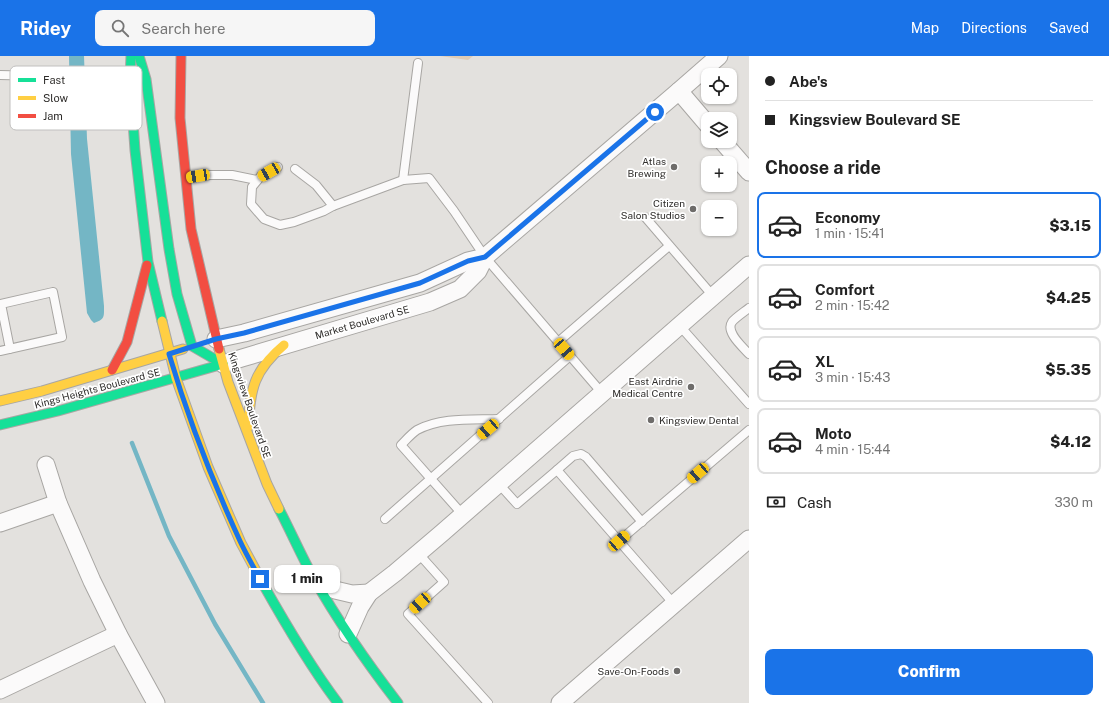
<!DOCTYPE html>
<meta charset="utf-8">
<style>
:root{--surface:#fff;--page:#f6f6f6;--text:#222;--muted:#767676;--line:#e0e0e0;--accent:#1a73e8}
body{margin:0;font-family:"Public Sans",sans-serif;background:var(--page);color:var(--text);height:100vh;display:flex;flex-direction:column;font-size:15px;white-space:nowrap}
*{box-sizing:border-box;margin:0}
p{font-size:13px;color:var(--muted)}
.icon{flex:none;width:22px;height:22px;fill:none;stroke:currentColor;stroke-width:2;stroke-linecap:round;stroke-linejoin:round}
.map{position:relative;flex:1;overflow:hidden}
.side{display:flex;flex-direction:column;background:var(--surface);width:360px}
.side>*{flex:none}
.guide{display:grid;align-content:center;height:88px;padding:0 16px;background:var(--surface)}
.fabs{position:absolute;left:701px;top:12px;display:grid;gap:8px}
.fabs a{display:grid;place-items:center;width:36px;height:36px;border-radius:8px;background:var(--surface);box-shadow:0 1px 3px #0004;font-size:20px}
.end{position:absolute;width:18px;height:18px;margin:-9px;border:5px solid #1a73e8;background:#fff;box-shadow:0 0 0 2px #fff}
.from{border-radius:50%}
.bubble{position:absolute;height:28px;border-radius:8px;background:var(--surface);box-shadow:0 1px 3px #0004;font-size:13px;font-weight:800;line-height:28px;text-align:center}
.car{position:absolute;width:12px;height:24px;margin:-12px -6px;border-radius:5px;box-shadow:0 0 3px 1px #0007;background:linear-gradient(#f5c518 24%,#345 0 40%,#f5c518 0 76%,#345 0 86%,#f5c518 0)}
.guide b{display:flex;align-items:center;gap:14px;height:38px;font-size:15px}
.guide b+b{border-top:1px solid var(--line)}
.guide i{width:10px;height:10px;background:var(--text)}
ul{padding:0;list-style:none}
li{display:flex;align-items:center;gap:12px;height:66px;margin:0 8px 6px;padding:0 8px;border:2px solid var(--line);border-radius:8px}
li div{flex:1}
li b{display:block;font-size:15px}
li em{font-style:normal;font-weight:800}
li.selected{border-color:var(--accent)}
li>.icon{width:36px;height:36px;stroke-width:1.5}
h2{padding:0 16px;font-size:18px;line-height:48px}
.pay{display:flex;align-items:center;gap:10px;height:44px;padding:0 16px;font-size:15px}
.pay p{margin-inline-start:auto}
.primary-button{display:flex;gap:8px;margin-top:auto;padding:8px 16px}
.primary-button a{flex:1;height:46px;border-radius:8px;background:var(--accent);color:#fff;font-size:16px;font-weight:800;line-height:46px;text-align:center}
header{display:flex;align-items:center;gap:24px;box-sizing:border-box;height:56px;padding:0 20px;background:var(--accent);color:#fff}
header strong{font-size:19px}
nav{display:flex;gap:22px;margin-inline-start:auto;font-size:14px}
.search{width:280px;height:36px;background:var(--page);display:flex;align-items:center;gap:10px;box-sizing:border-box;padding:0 14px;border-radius:8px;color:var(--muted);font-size:15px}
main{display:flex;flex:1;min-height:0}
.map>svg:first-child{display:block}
.green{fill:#dfccb5}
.water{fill:#74b6c5}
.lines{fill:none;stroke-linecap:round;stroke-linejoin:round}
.stream{stroke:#74b6c5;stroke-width:4.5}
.lane-casing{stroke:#a8a6a3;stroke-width:10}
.street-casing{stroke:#a8a6a3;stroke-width:19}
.fast-casing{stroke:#a8a6a3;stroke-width:11}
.slow-casing{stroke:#a8a6a3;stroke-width:11}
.jam-casing{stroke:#a8a6a3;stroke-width:11}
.lane{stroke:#fbfafa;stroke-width:8}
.street{stroke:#fbfafa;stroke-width:17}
.fast{stroke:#16e098;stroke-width:9}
.slow{stroke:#ffcf43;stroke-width:9}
.jam{stroke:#f24e42;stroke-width:9}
.route{stroke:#1a73e8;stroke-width:5}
.poi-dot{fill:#6e6c6a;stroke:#fff;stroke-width:1.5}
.labels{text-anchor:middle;stroke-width:3.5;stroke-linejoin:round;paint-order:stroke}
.poi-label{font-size:10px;fill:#2f2d2b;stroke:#fff;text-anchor:end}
.street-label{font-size:10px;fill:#2f2d2b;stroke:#fff}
.key{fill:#fff;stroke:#c1c0bf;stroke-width:1}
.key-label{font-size:11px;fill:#2f2d2b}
</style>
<header>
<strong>Ridey</strong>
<div class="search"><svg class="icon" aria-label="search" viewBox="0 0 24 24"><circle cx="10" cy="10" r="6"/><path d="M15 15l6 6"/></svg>Search here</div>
<nav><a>Map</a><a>Directions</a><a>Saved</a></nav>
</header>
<main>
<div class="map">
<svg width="749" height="647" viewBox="0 0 749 647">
<rect width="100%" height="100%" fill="#e3e1de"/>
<path class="green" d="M440 0H473L468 4Z"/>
<path class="water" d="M69 0H84L87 83 104 250C104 261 105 263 94 267L91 264 87 257 71 98Z"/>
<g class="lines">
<path class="stream" d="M132 387 169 480 215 568 263 647"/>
<g class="lane-casing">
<g id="lane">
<path d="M0 19 42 20"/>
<path d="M278 111 261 120 252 131 251 148 264 163 280 169 294 166 324 155 333 150 403 124 429 122 454 155 485 201 602 337"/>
<path d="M295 113 316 129 333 150"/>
<path d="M187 122 210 119H232L257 124"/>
<path d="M403 124 418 7"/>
<path d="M645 161 713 240"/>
<path d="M749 252C744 256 735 262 732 266 725 276 743 291 749 298"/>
<path d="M679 269 749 348"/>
<path d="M558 286 669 190"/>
<path d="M0 295 62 281 53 236 1 248 10 293"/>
<path d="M557 414 573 400 581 398 586 401 642 466"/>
<path d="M498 427 517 448 557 414 619 485"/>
<path d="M463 459 401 389C406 384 411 378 417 374 442 361 472 364 499 363"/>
<path d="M385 463 570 300"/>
<path d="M418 497 444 526 408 558 488 647"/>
<path d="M674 548 619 485 749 374"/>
</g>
</g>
<g class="street-casing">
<g id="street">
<path d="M679 35 708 69"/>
<path d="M722 85 749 116"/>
<path d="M216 283 244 277 420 227 468 205 485 201"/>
<path d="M223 308 242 302 430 246 460 233 478 215 485 201 679 35 719 0"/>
<path d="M46 409 58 447 92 525 118 578 156 647"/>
<path d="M0 467 58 447"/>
<path d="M313 521 335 534 352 538 369 537"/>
<path d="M348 578 360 551 369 537 395 517 442 477 749 209"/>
<path d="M0 634 118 578"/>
<path d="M560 647 749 483"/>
</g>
</g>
<g class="fast-casing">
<g id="fast">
<path d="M131 0 130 23 135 94 148 206 162 265"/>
<path d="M139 0 146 23 169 193 177 238 192 290 223 308"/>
<path d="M0 369 58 355 223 308"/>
<path d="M279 453C291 476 301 499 313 521 338 565 367 607 398 647"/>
<path d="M263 528C286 569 310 610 338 647"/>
</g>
</g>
<g class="slow-casing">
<g id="slow">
<path d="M162 265 176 322 208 411 241 487 263 528"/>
<path d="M219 293 228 326 267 428 279 453"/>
<path d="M0 345 42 335 183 293"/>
<path d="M248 371C251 332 253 315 284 289"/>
</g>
</g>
<g class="jam-casing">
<g id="jam">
<path d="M181 0 180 62 191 173 219 293"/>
<path d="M112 314 127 286 147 209"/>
</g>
</g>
<use href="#lane" class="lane"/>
<use href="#street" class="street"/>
<use href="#fast" class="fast"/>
<use href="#slow" class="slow"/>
<use href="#jam" class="jam"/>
</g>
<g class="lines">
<path class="route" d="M260 523C253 510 246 498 240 485 212 424 188 362 169 298L216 283 244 277 420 227 468 205 485 201 655 56"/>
</g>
<g class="poi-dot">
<circle cx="674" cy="111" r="4"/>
<circle cx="693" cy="153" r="4"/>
<circle cx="691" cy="331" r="4"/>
<circle cx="651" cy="364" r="4"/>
<circle cx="677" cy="615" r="4"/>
</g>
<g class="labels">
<g class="poi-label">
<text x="666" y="109">Atlas<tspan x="666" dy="12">Brewing</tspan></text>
<text x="685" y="151">Citizen<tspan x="685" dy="12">Salon Studios</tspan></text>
<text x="683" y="329">East Airdrie<tspan x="683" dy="12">Medical Centre</tspan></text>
<text x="659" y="368" text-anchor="start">Kingsview Dental</text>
<text x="669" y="619">Save-On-Foods</text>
</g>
<g class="street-label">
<text transform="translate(362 266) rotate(-16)" y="4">Market Boulevard SE</text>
<text transform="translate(97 332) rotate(-15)" y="4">Kings Heights Boulevard SE</text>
<text transform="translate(250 349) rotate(71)" y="4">Kingsview Boulevard SE</text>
</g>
</g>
<rect x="10" y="10" width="132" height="64" rx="6" class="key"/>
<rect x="18" y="22" width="18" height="4" fill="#16e098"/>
<rect x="18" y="40" width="18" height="4" fill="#ffcf43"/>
<rect x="18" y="58" width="18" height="4" fill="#f24e42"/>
<g class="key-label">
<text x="43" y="28">Fast</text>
<text x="43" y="46">Slow</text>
<text x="43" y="64">Jam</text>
</g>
</svg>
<div class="fabs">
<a><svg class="icon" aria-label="locate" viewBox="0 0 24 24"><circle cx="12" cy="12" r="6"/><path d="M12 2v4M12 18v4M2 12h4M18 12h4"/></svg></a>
<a><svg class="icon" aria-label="layers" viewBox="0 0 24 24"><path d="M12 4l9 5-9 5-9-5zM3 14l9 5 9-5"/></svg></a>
<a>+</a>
<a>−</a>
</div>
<i class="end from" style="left:655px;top:56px"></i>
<i class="end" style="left:260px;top:523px"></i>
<div class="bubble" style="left:274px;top:509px;width:66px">1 min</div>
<i class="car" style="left:269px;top:116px;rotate:240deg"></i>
<i class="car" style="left:198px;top:120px;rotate:261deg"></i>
<i class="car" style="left:564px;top:293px;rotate:139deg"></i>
<i class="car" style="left:488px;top:373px;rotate:229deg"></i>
<i class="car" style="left:698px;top:417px;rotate:229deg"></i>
<i class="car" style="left:619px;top:485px;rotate:49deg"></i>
<i class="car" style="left:420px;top:547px;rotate:228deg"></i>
</div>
<section class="side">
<div class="guide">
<b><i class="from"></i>Abe's</b>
<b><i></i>Kingsview Boulevard SE</b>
</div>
<h2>Choose a ride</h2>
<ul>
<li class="selected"><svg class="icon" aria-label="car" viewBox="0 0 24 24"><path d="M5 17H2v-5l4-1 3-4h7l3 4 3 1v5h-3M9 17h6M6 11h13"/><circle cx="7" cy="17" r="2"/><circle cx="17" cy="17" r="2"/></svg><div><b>Economy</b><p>1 min · 15:41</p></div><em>$3.15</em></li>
<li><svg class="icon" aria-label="car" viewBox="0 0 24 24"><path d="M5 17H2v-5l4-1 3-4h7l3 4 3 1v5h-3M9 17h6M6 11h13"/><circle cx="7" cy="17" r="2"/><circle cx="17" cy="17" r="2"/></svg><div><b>Comfort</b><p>2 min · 15:42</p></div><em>$4.25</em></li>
<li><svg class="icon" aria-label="car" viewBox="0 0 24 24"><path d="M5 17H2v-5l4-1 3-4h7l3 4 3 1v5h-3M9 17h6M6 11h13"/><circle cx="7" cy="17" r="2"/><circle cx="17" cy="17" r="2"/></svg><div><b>XL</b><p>3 min · 15:43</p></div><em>$5.35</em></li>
<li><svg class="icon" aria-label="car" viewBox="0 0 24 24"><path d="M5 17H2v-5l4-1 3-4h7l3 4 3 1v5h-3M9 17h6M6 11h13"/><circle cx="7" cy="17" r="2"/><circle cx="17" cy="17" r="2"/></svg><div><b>Moto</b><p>4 min · 15:44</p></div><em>$4.12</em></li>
</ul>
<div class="pay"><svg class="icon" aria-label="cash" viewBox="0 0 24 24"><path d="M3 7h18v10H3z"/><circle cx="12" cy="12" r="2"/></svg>Cash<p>330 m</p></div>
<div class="primary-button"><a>Confirm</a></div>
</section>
</main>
